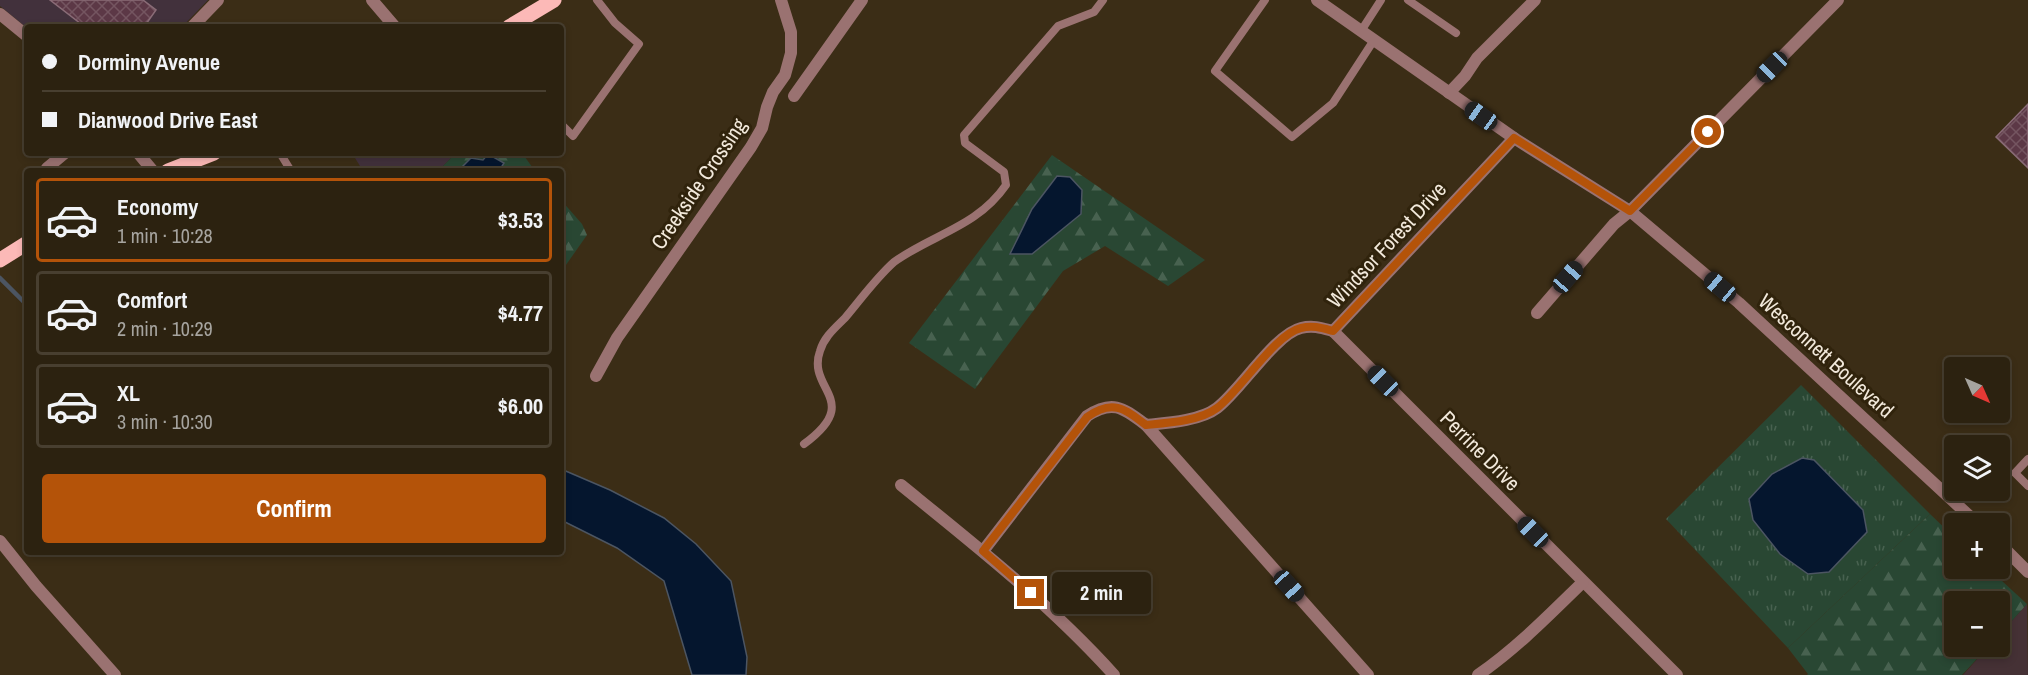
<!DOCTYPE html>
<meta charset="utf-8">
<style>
:root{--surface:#2c2210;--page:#342a19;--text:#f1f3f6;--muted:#a6a49f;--line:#483f30;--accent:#b45309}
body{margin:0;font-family:"Archivo Narrow",sans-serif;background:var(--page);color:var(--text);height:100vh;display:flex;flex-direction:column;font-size:22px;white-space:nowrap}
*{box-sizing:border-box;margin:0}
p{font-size:20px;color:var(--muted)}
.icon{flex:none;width:33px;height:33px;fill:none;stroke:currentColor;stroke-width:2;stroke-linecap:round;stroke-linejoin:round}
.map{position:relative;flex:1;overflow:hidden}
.drawer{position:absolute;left:24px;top:168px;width:540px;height:387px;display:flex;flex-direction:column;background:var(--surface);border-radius:6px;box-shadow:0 3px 9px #0003,0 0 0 2px var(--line)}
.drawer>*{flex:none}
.guide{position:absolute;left:24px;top:24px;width:540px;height:132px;border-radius:6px;box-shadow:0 3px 9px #0003,0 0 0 2px var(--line);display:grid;align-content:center;height:132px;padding:0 18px;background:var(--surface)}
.needle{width:39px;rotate:135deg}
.controls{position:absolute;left:1944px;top:357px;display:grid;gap:12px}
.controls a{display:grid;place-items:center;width:66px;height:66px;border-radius:6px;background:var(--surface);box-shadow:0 3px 9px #0003,0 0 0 2px var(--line);font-size:30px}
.end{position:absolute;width:27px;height:27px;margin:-14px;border:8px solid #b45309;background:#fff;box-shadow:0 0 0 3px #fff}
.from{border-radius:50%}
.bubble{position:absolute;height:42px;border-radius:6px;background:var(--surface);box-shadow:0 3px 9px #0003,0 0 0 2px var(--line);font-size:20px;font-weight:700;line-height:42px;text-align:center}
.car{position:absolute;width:18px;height:36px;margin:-18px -9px;border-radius:8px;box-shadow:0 0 4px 2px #0007;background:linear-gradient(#222 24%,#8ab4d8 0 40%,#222 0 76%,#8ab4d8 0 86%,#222 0)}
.guide b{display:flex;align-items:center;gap:21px;height:57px;font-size:22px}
.guide b+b{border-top:2px solid var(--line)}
.guide i{width:15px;height:15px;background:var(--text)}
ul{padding:10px 0 0;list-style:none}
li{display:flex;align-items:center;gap:18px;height:84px;margin:0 12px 9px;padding:0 6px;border:3px solid var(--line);border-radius:6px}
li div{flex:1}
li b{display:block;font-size:22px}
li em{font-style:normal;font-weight:700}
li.selected{border-color:var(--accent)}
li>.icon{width:54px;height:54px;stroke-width:1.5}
.action{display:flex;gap:12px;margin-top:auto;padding:12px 18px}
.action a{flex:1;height:69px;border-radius:6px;background:var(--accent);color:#fff;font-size:24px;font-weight:700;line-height:69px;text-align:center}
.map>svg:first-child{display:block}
.industrial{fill:#42313c}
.education{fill:#453135}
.grass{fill:url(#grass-tufts)}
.forest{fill:url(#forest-firs);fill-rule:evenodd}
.water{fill:#05162e;stroke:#4c5562;stroke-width:1.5}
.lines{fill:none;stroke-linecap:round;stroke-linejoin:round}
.stream{stroke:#4c5562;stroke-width:4.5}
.building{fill:url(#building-cross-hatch);stroke:#8a6c77;stroke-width:1.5}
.service{stroke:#9a7271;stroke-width:8}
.minor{stroke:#9a7271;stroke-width:12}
.tertiary{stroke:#9a7271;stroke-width:12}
.primary{stroke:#fcb9b7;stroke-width:15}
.route{stroke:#b45309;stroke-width:8}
.labels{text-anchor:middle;stroke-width:6;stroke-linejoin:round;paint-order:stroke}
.street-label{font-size:21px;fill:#f2e9db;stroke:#30230c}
</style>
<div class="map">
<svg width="2028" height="675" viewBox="0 0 2028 675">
<defs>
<pattern id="grass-tufts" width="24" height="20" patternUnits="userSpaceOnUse" patternTransform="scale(1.5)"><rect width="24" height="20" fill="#294733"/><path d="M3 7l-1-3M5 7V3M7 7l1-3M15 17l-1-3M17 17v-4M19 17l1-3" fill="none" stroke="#486250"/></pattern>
<pattern id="forest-firs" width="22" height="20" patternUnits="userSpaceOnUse" patternTransform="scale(1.5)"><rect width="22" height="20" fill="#294733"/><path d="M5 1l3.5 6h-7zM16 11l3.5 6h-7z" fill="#486250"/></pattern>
<pattern id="building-cross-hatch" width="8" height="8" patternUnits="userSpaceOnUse" patternTransform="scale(1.5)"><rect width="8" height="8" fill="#5c3846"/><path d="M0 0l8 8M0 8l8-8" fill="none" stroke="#745560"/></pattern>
</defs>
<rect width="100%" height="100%" fill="#3b2d16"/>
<g class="industrial">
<path d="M0 0H208L182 27 27 28 0 6Z"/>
<path d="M352 153H456L438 171H363Z"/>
</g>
<path class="education" d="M2027 604 2028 675H1963L1988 647 2000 646V634Z"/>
<path class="grass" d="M1801 385 1930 514 1788 648 1666 519Z"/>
<g class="forest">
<path d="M456 153H522L535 171H499L504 163 471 158 458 171H438Z"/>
<path d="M1052 155 1205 260 1168 286 1105 246 1063 271 975 389 909 343ZM1057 176 1071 177 1032 209Z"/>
<path d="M561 200 582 224 587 235 561 272Z"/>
<path d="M1930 514 1954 537V568L1989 569 2027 604 2000 634V602H1954V646L1988 647 1962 675H1807L1808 674 1788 648Z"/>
</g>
<g class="water">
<path d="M488 154 504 163 499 171H458L471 158 483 160Z"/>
<path d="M1057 176 1070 177 1082 190 1081 214 1032 254H1010L1032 209Z"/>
<path d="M1802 458 1814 460 1863 510 1867 532 1829 572 1808 574 1780 554 1753 520 1749 499 1772 474Z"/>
<path d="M561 469 610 490 664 518 696 544 731 581 747 657 746 675H692L664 581 617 548 561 520Z"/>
</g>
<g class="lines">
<path class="stream" d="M0 278 27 305"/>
</g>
<g class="building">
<path d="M50 0H143L156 10 144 27H85Z"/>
<path d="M2028 104V168L1996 137Z"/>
</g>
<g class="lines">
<g class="service">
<path d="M1265 0 1215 71 1292 137 1333 103 1374 40"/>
<path d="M1408 0 1456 33"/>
<path d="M1361 31 1381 0"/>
<path d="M561 124 573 136 639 44 615 23 597 0"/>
<path d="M280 153 291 171"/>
<path d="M804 444C864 400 806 390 820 351 824 337 835 328 845 318 861 299 876 278 894 262 933 234 977 227 1006 185L1004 172 965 143 964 135 1058 26 1094 12 1103 0"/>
<path d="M2028 459 2015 473 2028 486"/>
</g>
<g class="minor">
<path d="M372 0 395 27"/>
<path d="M0 14 27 36"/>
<path d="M192 27 218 0"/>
<path d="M1449 93 1465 76 1477 58 1535 0"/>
<path d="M794 96 862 0"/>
<path d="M138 153 153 171"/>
<path d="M47 168 65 153"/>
<path d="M1537 313 1614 224 1630 211 1838 0"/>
<path d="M1333 331 1677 675"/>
<path d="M1333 331 1514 138"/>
<path d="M596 376 617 338 751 147 762 128 767 107 773 92 785 75 791 53V32L781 0"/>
<path d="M1146 425 1368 675"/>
<path d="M901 485C975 545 1050 604 1114 675"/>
<path d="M0 541 36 586 115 675"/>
<path d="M983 551 1087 416C1113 399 1123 408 1146 425 1166 423 1200 421 1217 408 1240 391 1275 334 1301 328 1313 325 1322 328 1333 331"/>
<path d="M1478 675C1517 648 1549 615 1583 582"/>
</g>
<g class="tertiary">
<path d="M1317 0 1514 138 1630 211 1739 303 1978 524"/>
<path d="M2000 544 2028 572"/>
</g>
<g class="primary">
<path d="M509 27 554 0"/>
<path d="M168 171 214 153"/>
<path d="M0 260 27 243"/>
</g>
</g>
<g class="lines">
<path class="route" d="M1031 593 983 551 1087 417C1112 399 1124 408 1146 425 1167 423 1200 421 1217 408 1240 391 1275 334 1301 328 1313 325 1322 328 1333 331L1514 138 1630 211 1708 132"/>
</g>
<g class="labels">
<g class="street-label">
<text transform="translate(699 184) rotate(-56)" y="7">Creekside Crossing</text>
<text transform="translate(1387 245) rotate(-47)" y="7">Windsor Forest Drive</text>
<text transform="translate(1826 356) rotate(42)" y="7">Wesconnett Boulevard</text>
<text transform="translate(1480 451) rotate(45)" y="7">Perrine Drive</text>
</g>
</g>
</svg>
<div class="controls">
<a><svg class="needle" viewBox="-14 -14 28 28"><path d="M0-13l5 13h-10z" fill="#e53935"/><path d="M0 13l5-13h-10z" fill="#a6a49f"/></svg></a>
<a><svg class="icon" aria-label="layers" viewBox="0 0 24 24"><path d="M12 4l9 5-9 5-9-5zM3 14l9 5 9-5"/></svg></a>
<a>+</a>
<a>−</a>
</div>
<i class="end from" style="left:1708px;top:132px"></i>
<i class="end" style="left:1031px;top:593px"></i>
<div class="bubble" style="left:1052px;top:572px;width:99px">2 min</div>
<i class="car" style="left:1772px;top:67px;rotate:225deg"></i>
<i class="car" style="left:1481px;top:116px;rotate:305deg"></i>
<i class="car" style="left:1568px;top:277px;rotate:41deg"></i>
<i class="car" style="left:1720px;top:287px;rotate:310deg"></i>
<i class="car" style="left:1383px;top:381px;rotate:315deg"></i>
<i class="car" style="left:1533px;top:532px;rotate:315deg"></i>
<i class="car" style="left:1289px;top:586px;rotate:138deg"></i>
<div class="guide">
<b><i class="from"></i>Dorminy Avenue</b>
<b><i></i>Dianwood Drive East</b>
</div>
<section class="drawer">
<ul>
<li class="selected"><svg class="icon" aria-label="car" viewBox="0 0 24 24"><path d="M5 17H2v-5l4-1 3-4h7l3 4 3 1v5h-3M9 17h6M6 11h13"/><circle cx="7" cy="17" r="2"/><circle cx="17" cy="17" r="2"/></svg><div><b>Economy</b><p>1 min · 10:28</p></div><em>$3.53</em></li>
<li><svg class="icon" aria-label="car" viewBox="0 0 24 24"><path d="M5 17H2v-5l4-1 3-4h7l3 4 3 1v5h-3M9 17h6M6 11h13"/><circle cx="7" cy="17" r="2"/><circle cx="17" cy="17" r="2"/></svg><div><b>Comfort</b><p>2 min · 10:29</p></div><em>$4.77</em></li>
<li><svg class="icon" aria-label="car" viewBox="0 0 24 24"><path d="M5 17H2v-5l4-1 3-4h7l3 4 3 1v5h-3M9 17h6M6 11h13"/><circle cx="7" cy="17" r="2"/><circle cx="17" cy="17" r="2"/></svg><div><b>XL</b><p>3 min · 10:30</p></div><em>$6.00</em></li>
</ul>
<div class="action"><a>Confirm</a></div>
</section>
</div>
